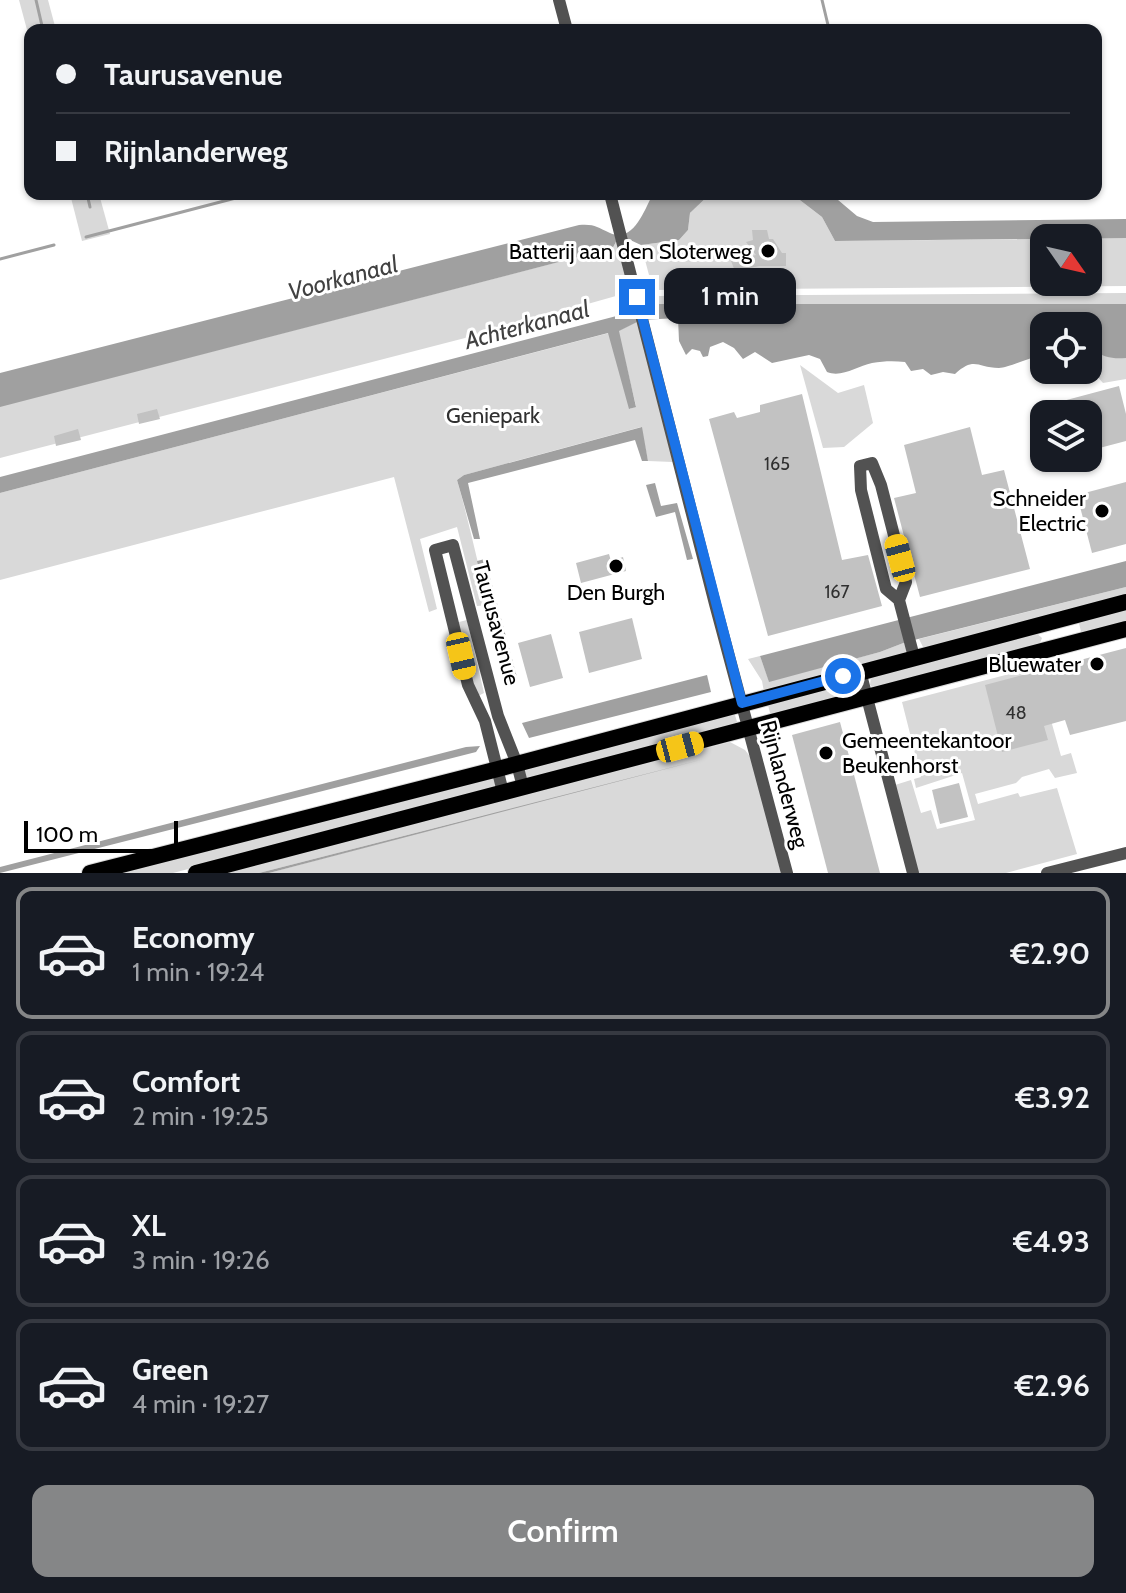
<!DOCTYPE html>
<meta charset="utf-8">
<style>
:root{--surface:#171b24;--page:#20242c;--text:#f1f3f6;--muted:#9ea1a6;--line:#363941;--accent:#858687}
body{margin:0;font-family:Cabin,sans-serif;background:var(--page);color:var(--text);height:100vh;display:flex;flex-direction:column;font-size:30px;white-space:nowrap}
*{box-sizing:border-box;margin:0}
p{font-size:26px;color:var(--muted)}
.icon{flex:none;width:44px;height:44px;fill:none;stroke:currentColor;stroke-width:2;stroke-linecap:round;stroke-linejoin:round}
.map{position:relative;height:873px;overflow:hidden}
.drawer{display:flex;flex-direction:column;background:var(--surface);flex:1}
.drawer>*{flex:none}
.guide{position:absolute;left:24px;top:24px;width:1078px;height:176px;border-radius:16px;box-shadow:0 2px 6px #0004;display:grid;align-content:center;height:176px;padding:0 32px;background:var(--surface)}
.needle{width:52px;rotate:124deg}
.tools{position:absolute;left:1030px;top:224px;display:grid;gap:16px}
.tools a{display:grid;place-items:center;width:72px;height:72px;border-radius:16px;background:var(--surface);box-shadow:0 2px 6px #0004;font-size:40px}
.scale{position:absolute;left:24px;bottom:20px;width:154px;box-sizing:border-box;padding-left:8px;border:4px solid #000;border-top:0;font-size:22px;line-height:28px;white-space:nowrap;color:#000;-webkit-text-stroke:6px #fff;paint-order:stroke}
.end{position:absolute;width:36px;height:36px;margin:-18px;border:10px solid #1a73e8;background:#fff;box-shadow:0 0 0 4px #fff}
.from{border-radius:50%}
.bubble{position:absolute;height:56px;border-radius:16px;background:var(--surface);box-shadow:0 2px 6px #0004;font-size:26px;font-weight:600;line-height:56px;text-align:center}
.car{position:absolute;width:24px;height:48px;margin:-24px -12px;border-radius:10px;box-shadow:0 0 6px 2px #0007;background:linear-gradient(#f5c518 24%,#345 0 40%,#f5c518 0 76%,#345 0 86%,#f5c518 0)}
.guide b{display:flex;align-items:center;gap:28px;height:76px;font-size:30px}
.guide b+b{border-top:2px solid var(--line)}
.guide i{width:20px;height:20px;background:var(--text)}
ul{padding:14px 0 0;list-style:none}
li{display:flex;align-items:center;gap:24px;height:132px;margin:0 16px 12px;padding:0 16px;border:4px solid var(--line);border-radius:16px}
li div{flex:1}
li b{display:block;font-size:30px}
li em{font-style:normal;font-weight:600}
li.current{border-color:var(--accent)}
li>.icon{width:72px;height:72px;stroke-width:1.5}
.action{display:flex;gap:16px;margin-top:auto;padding:16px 32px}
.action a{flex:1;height:92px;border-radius:16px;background:var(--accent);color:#fff;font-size:32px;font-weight:600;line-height:92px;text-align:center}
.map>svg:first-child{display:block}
.green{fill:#d9d9d9}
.water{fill:#a0a0a0}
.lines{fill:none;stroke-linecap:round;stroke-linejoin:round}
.stream{stroke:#a0a0a0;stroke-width:3}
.building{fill:#c2c2c2}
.major-casing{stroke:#dbdbdb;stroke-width:18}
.minor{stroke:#525252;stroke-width:12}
.major{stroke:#000;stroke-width:16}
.route{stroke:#1a73e8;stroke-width:10}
.poi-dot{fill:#000;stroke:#fff;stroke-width:3}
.labels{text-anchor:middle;stroke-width:6;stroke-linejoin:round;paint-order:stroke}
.number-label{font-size:18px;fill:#303030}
.poi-label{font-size:22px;fill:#000;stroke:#fff;text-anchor:end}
.park-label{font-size:22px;fill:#303030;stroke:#fff}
.street-label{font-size:22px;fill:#000;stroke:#fff}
.water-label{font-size:24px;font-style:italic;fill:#414141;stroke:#fff}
</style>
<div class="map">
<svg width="1126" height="873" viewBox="0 0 1126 873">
<rect width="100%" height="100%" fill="#fff"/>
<g class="green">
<path d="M19 0H48L56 30H30V41Z"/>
<path d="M70 194H99L110 234 82 241Z"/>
<path d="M710 194H792L822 217 835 241 1044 239V282H1088V238H1126V286L653 290 641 245 679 240 688 230 690 213Z"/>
<path d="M617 240 630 292 496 330 0 458V406L605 250 611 251Z"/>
<path d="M1126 293V304H658L655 296Z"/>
<path d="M638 321 673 462 648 461 641 427 464 475 457 480C469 521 477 563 489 605L477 606 457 527 420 539 437 609 429 612 394 477 0 580V493L609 333 630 409 636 406 618 331Z"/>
<path d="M1088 335 1126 349V379L1103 383 1088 366Z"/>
<path d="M800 365 838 393 864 385 873 423 844 447 823 448Z"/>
<path d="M1126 587V597L930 649 923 647 919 639Z"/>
<path d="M1126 607V624L1082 636 1078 619Z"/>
<path d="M467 620 484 693 478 696 472 683 455 623Z"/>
<path d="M1034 631 1042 638 1038 648 874 688 870 685 871 676Z"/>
<path d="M906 642 907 652 902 656 764 692 762 681 748 659 760 656 769 681 880 652Z"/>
<path d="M1036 667 1061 756 1071 753 1077 773 1055 778 1049 769 1022 777 1016 783 975 794 978 804 1018 793 1020 797 1057 788 1077 854 1006 873H917L895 785 911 780 921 813 931 810 937 829 975 820 962 773 916 788 914 779 921 777 902 702Z"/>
<path d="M850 679 857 682 858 693 771 717 767 701Z"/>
<path d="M734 712 738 725 528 779 523 774 525 766Z"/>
<path d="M730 742 745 750 752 759 781 873H269L497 812 259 873H221Z"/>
<path d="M490 775 497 778 494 789 173 873H113Z"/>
</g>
<g class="water">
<path d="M653 194H710L690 213 688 230 679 240 641 245 628 239 617 240 611 251 605 250 0 407V373L579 225C596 224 596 227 610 233 634 244 645 208 653 194Z"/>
<path d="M792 194H831L857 216 873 222 1126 219V238L835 241 822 217Z"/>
<path d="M658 304H1126V358C1102 360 1088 352 1088 326H1044V355C1029 357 1009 368 999 368 977 368 975 356 955 374L943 372 931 375 923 369 911 371 905 362C894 361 884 361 872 363 857 366 842 378 827 372L820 359 809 355 772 363 755 352 743 359 734 348 723 342 710 347 708 356 703 357 700 351 692 349 686 355 679 341 678 318 641 320 619 331 636 407 629 409 608 333 0 493V477L628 313 637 315Z"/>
<path d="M642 427 648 461H642L635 440 468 483 480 539H474L457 480 464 475Z"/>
<path d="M655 483 661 506 677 503 693 559 687 560 675 512 656 517 646 485Z"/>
<path d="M485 559 518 681 510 686 477 561Z"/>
<path d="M1126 561V587L906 642 880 652 769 682 760 656Z"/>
<path d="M707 675 711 692 529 738 522 723Z"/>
<path d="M480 746 476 752 0 873V867L466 747Z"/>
<path d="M704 759 269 873H259Z"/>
</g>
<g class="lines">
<g class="stream">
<path d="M36 0 43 30"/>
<path d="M822 0 828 25"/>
<path d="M87 194 90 207"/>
<path d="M86 237 251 194"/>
<path d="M0 259 54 245"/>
</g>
</g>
<g class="building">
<path d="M752 230H767L769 239H773L782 253H786V266H759L735 271 731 261 756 255 746 242 753 240Z"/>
<path d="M1119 386 1126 414V441L1088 451V414H1047L1044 406Z"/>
<path d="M802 394 842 560 868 555 882 606 768 636 709 419 734 412 737 418 760 412V405Z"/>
<path d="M157 409 160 419 139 424 137 414Z"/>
<path d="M970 427 982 475 1004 470 1030 569 920 597 894 498 916 493 904 445Z"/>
<path d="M78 429 81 440 56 446 54 436Z"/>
<path d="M1126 482V544L1092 553 1077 495Z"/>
<path d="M609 554 611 561 623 557 626 571 581 583 576 563Z"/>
<path d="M632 618 642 659 589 673 579 632Z"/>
<path d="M551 634 563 678 530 687 518 643Z"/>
<path d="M1126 648V721L1070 735 1065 720 1044 726 1048 740 1002 752 985 685Z"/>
<path d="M840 722 880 873H828L792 735Z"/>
<path d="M959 783 968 817 940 824 932 790Z"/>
</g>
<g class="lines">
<g class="major-casing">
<g id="major">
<path d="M90 873 498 769 1126 602"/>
<path d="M196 873 1126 629"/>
</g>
</g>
<g class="minor">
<path d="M559 0 567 30"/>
<path d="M610 194 715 604 787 873"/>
<path d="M899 600 906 582 881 485 872 463 860 466 861 490 886 589 899 600 914 657"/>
<path d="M860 671 913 873"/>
<path d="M503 792 485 721 468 685 435 550 453 545 498 716 517 764 523 787"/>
<path d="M1047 873 1126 853"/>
</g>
<use href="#major" class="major"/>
</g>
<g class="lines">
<path class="route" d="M637 297 742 703 843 676"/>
</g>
<g class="poi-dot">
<circle cx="768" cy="251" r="8"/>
<circle cx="1102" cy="511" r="8"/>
<circle cx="616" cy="566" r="8"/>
<circle cx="1097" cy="664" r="8"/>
<circle cx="826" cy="753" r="8"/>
</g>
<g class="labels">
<g class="number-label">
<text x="777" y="470">165</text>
<text x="837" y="598">167</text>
<text x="1016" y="719">48</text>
</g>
<g class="poi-label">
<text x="752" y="259">Batterij aan den Sloterweg</text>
<text x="1086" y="506">Schneider<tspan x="1086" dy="25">Electric</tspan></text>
<text x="616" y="600" text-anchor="middle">Den Burgh</text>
<text x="1081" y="672">Bluewater</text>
<text x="842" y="748" text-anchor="start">Gemeentekantoor<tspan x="842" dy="25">Beukenhorst</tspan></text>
</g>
<g class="park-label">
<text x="493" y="423">Geniepark</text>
</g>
<g class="street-label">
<text transform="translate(497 623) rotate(75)" y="8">Taurusavenue</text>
<text transform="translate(785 784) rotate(75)" y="8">Rijnlanderweg</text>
</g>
<g class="water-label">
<text transform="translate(343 278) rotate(-15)" y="8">Voorkanaal</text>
<text transform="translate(527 325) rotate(-15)" y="8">Achterkanaal</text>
</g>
</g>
</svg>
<div class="tools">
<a><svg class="needle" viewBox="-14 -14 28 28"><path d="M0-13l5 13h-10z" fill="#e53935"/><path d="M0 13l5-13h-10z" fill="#9ea1a6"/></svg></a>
<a><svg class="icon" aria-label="locate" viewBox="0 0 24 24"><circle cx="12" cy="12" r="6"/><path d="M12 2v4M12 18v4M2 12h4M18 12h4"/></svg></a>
<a><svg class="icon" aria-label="layers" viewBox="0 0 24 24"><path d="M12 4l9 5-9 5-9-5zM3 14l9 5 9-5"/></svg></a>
</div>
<div class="scale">100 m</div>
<i class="end from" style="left:843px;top:676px"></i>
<i class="end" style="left:637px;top:297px"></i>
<div class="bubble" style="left:664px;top:268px;width:132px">1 min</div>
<i class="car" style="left:900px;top:558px;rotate:345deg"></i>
<i class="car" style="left:461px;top:656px;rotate:167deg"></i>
<i class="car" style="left:680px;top:747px;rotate:75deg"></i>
<div class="guide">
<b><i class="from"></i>Taurusavenue</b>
<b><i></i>Rijnlanderweg</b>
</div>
</div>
<section class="drawer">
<ul>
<li class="current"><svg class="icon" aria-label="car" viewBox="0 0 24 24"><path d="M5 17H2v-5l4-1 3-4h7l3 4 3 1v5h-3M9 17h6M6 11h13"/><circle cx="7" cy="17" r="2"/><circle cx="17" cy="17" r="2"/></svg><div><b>Economy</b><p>1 min · 19:24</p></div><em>€2.90</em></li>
<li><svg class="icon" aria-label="car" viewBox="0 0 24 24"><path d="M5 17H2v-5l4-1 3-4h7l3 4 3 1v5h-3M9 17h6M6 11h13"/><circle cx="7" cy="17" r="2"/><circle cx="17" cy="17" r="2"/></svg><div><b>Comfort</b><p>2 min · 19:25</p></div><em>€3.92</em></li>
<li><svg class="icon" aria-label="car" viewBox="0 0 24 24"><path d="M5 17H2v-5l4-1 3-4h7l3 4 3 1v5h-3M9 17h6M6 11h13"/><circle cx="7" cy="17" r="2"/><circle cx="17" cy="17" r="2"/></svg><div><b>XL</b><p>3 min · 19:26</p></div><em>€4.93</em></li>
<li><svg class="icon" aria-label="car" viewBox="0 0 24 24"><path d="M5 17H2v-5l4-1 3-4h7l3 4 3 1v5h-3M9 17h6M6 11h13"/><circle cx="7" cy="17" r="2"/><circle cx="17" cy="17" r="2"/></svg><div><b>Green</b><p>4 min · 19:27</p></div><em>€2.96</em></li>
</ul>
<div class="action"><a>Confirm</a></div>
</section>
